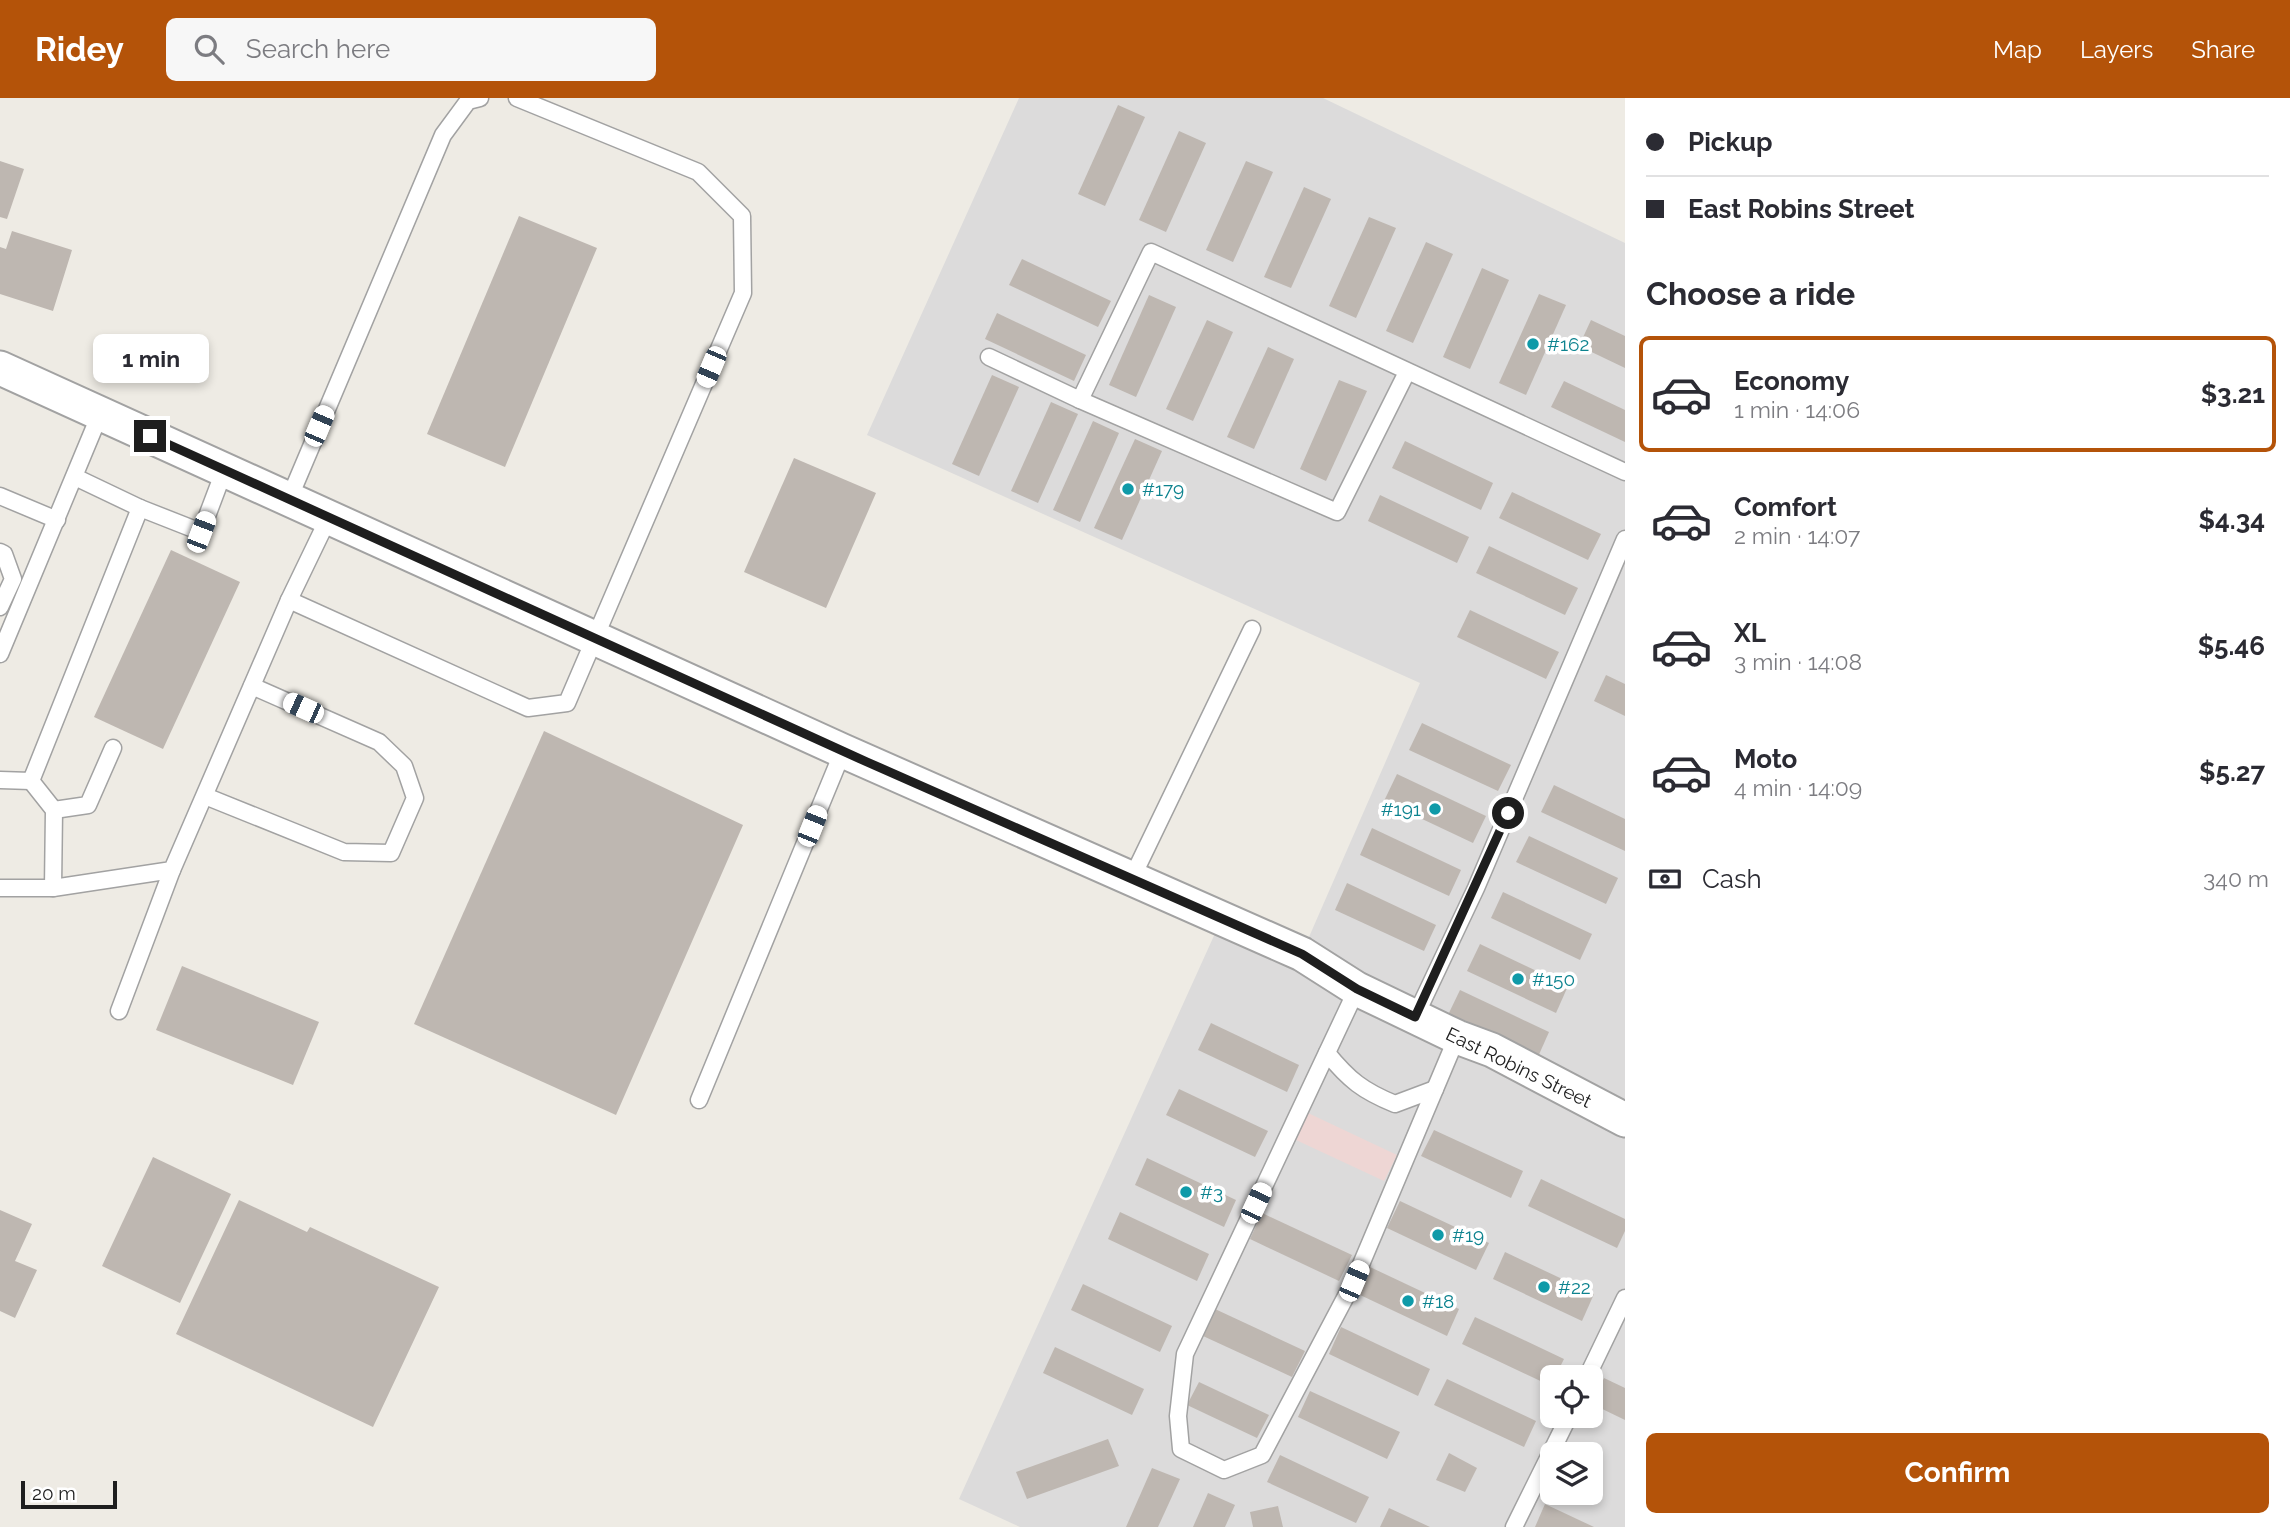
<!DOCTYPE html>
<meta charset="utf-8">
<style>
:root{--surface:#fff;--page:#f7f7f7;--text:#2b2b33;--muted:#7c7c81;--line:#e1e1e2;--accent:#b45309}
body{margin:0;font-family:Raleway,sans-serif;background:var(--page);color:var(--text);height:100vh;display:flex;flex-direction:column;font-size:26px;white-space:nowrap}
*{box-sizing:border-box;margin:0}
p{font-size:23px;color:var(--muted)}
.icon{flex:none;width:38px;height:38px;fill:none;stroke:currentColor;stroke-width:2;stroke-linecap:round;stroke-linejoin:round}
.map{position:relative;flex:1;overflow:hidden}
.panel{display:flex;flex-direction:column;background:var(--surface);width:665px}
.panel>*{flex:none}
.top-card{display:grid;align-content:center;height:154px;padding:0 21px;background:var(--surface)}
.tools{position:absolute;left:1540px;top:1267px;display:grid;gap:14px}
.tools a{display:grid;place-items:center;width:63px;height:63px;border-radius:10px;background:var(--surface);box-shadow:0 4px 10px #0003;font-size:35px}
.scale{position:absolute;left:21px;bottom:18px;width:96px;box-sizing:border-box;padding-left:7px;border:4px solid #1e1e1e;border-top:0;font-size:19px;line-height:24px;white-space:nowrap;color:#1e1e1e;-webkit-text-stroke:5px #fff;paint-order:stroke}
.end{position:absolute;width:32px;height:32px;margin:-16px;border:9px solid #1e1e1e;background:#fff;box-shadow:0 0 0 4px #fff}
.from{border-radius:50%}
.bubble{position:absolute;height:49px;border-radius:10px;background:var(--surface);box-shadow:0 4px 10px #0003;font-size:23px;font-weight:700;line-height:49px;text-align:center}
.car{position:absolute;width:21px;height:42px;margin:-21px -10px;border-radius:9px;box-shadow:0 0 5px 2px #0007;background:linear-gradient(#fff 24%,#345 0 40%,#fff 0 76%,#345 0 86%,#fff 0)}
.top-card b{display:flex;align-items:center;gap:24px;height:66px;font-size:26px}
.top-card b+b{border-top:2px solid var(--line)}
.top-card i{width:18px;height:18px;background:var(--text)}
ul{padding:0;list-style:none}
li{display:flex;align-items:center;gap:21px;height:116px;margin:0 14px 10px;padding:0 7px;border:4px solid transparent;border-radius:10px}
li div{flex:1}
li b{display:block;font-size:26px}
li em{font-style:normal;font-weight:700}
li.active{border-color:var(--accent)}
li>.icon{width:63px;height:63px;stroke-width:1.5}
h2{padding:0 21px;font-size:32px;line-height:84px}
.pay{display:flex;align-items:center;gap:18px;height:77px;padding:0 21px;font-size:26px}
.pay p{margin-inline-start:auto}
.primary-button{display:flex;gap:14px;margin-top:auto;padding:14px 21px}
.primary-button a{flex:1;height:80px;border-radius:10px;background:var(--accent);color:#fff;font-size:28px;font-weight:700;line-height:80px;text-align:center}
header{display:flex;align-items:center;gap:42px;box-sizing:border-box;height:98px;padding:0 35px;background:var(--accent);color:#fff}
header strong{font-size:33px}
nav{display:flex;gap:38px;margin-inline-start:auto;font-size:24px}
.search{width:490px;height:63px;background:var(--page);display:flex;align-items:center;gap:18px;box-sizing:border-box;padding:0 24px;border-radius:10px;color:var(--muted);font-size:26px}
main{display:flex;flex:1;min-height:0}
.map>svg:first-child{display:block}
.residential{fill:#dcdbdb;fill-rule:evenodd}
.commercial{fill:#eed6d4}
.building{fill:#beb7b1}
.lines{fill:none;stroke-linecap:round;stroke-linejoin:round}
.service-casing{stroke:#a2a2a2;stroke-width:19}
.minor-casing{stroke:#a2a2a2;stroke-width:37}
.service{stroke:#fff;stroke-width:16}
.minor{stroke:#fff;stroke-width:33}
.route{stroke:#1e1e1e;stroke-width:9}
.culture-dot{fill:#0f9aa8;stroke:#fff;stroke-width:2.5}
.labels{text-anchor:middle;stroke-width:7;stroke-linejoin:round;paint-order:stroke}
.culture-label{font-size:19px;fill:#0d838f;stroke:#fff;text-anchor:start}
.street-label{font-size:19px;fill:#1e1e1e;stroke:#fff}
</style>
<header>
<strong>Ridey</strong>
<div class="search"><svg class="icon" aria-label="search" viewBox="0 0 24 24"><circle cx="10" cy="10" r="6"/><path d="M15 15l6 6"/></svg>Search here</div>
<nav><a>Map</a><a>Layers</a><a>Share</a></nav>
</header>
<main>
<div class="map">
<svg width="1625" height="1429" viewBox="0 0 1625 1429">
<rect width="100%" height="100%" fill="#eeebe4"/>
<path class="residential" d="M1019 0H1323L1625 145V1429H1020L959 1401 1222 820 1302 855 1420 585 867 337ZM1552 1279H1591V1318H1552ZM1552 1356H1591V1395H1552Z"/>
<path class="commercial" d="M1308 1015 1397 1057 1384 1083 1296 1042Z"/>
<g class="building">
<path d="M1118 7 1145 19 1105 108 1078 96Z"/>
<path d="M1179 33 1206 45 1166 134 1139 122Z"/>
<path d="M0 63 24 71 7 121 0 119Z"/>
<path d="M1246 63 1273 74 1233 164 1206 152Z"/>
<path d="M1304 89 1331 101 1291 190 1264 179Z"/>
<path d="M519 118 597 150 505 369 427 336Z"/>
<path d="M1369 119 1396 130 1356 220 1329 208Z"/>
<path d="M12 133 72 152 53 213 0 196V149L6 151Z"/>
<path d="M1426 144 1453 156 1413 245 1386 233Z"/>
<path d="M1022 161 1111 203 1098 229 1009 187Z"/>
<path d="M1482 170 1509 182 1470 271 1443 259Z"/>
<path d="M1539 196 1566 207 1526 297 1499 285Z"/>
<path d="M1149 197 1176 209 1136 299 1109 287Z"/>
<path d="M997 215 1086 257 1074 283 985 241Z"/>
<path d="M1207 222 1233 234 1193 323 1166 311Z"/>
<path d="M1591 222 1625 238V270L1579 248Z"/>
<path d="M1268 249 1294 261 1254 351 1227 339Z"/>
<path d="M992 277 1019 289 979 378 952 366Z"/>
<path d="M1339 282 1367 293 1326 383 1300 371Z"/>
<path d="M1564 283 1625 312V344L1551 309Z"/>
<path d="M1051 304 1078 316 1038 405 1011 393Z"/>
<path d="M1093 323 1119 335 1080 424 1053 412Z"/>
<path d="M1135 341 1162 353 1122 442 1094 430Z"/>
<path d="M1405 343 1493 385 1481 412 1392 370Z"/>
<path d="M794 360 876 395 826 510 744 474Z"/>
<path d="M1512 394 1601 436 1588 462 1499 420Z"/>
<path d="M1380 397 1469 439 1457 465 1368 423Z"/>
<path d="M1489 448 1578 490 1565 517 1476 475Z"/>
<path d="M171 452 240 484 163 651 94 619Z"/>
<path d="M1470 512 1559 554 1546 581 1457 539Z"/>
<path d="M1606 577 1625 586V618L1594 603Z"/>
<path d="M1422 625 1511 667 1498 693 1409 652Z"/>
<path d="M544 633 743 727 616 1017 414 926Z"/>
<path d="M1397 676 1486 718 1473 745 1384 703Z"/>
<path d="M1554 687 1625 721V753L1541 714Z"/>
<path d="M1372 730 1461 772 1449 798 1360 757Z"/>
<path d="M1529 738 1618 780 1606 806 1516 764Z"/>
<path d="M1347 785 1436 827 1424 853 1335 812Z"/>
<path d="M1503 794 1592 836 1580 862 1491 820Z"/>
<path d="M1480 846 1568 888 1556 915 1467 873Z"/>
<path d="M182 868 319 924 293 987 156 932Z"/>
<path d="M1460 892 1549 934 1537 961 1447 919Z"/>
<path d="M1211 925 1299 967 1287 994 1198 952Z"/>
<path d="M1179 991 1268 1033 1255 1059 1166 1017Z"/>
<path d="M1434 1032 1523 1073 1511 1100 1421 1058Z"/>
<path d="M153 1059 231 1096 180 1205 102 1168Z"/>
<path d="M1147 1060 1236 1102 1224 1129 1135 1087Z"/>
<path d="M1541 1081 1625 1121V1133L1617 1150 1528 1108Z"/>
<path d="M239 1102 307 1134 310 1129 439 1189 373 1329 176 1236Z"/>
<path d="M1400 1103 1489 1145 1476 1172 1387 1130Z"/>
<path d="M0 1112 32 1126 15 1163 37 1172 15 1220 0 1213Z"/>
<path d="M1120 1114 1209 1156 1197 1183 1108 1141Z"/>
<path d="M1262 1115 1352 1157 1339 1183 1250 1141Z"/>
<path d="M1505 1154 1594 1196 1582 1223 1493 1181Z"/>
<path d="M1370 1169 1459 1211 1447 1238 1358 1196Z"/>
<path d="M1083 1186 1172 1228 1160 1254 1071 1212Z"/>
<path d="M1215 1211 1305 1253 1292 1279 1203 1238Z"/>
<path d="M1475 1219 1564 1261 1555 1279H1552L1551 1288 1462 1246Z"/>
<path d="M1341 1229 1430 1271 1418 1298 1329 1256Z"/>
<path d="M1055 1249 1144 1291 1132 1317 1043 1275Z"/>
<path d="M1604 1280 1625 1290V1322L1592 1306Z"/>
<path d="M1447 1281 1536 1323 1524 1349 1434 1307Z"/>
<path d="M1199 1284 1269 1317 1257 1340 1187 1307Z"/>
<path d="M1310 1293 1400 1334 1387 1361 1298 1319Z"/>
<path d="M1108 1341 1119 1368 1027 1401 1016 1374Z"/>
<path d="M1449 1355 1477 1370 1465 1394 1436 1382Z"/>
<path d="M1280 1357 1369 1399 1356 1425 1267 1384Z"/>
<path d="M1152 1370 1180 1381 1158 1429H1126Z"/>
<path d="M1208 1395 1235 1407 1225 1429H1193Z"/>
<path d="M1545 1406 1594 1429H1535Z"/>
<path d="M1278 1408 1283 1429H1253L1250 1414Z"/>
<path d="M1389 1410 1430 1429H1380Z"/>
</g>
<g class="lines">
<g class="service-casing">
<g id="service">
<path d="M989 259 1080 302"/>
<path d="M1407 274 1337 414 1080 302 1151 154 1625 374"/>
<path d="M75 379 140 410"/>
<path d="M0 398 57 422"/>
<path d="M289 401 443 37 468 3 480 0"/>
<path d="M0 454 4 456 13 481 0 509"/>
<path d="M289 502 528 610 567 605 743 195 742 118 698 74 517 0"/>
<path d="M0 556 100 316"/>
<path d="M0 682 31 683 140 410 201 434 224 373"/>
<path d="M31 683 54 712 53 790"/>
<path d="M205 698 344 754 391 755 415 700 404 668 379 644 252 588"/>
<path d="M54 712 88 707 113 650"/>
<path d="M1131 782 1252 531"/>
<path d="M0 790H53L172 772 289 502 329 419"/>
<path d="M1357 891 1185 1256 1178 1318 1181 1351 1224 1372 1262 1357 1354 1183 1457 939"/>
<path d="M119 913 172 772"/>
<path d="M1415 919 1476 790 1625 441"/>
<path d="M1327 955C1349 982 1363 993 1395 1006L1435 991"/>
<path d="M699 1002 843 653"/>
<path d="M1587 1279 1625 1200"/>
<path d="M1514 1429 1569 1318"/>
</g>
</g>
<g class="minor-casing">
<path id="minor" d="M0 270 843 653 1302 856 1357 891 1457 939 1492 952 1625 1022"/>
</g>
<use href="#service" class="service"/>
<use href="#minor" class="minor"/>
</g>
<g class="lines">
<path class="route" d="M150 338 867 664 1302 856 1357 891 1415 919 1508 715"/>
</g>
<g class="culture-dot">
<circle cx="1533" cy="246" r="7"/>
<circle cx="1128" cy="391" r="7"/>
<circle cx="1435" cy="711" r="7"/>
<circle cx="1518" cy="881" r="7"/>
<circle cx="1186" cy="1094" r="7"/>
<circle cx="1438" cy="1137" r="7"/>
<circle cx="1544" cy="1189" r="7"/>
<circle cx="1408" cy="1203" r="7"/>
</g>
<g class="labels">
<g class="culture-label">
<text x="1547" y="253">#162</text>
<text x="1142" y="398">#179</text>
<text x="1421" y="718" text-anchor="end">#191</text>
<text x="1532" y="888">#150</text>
<text x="1200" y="1101">#3</text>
<text x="1452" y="1144">#19</text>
<text x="1558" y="1196">#22</text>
<text x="1422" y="1210">#18</text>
</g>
<g class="street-label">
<text transform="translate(1519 969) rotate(26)" y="7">East Robins Street</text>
</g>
</g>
</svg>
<div class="tools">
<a><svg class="icon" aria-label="locate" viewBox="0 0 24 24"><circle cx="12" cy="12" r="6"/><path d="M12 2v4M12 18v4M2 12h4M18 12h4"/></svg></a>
<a><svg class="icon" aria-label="layers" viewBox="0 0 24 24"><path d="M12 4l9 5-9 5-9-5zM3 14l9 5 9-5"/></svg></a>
</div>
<div class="scale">20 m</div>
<i class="end from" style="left:1508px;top:715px"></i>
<i class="end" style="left:150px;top:338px"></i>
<div class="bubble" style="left:93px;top:236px;width:116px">1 min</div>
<i class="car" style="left:711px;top:269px;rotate:203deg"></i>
<i class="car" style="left:319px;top:328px;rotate:23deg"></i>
<i class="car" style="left:201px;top:434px;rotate:21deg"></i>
<i class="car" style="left:303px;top:610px;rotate:294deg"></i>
<i class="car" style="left:812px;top:728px;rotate:22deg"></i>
<i class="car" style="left:1256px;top:1105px;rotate:25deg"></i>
<i class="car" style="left:1354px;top:1183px;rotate:23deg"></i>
</div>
<section class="panel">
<div class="top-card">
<b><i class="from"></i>Pickup</b>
<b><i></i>East Robins Street</b>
</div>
<h2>Choose a ride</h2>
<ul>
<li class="active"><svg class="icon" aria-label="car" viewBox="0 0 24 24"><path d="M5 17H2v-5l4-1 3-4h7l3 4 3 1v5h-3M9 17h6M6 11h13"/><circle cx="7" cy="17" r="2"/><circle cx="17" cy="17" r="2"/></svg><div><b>Economy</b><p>1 min · 14:06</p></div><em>$3.21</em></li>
<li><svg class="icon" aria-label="car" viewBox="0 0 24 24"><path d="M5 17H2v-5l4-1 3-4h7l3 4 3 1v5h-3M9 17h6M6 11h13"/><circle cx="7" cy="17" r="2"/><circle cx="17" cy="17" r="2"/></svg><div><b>Comfort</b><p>2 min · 14:07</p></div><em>$4.34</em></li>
<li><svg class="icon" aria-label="car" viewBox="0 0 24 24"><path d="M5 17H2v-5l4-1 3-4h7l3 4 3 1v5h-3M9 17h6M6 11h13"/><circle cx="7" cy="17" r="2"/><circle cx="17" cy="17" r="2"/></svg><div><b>XL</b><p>3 min · 14:08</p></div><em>$5.46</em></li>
<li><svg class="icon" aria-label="car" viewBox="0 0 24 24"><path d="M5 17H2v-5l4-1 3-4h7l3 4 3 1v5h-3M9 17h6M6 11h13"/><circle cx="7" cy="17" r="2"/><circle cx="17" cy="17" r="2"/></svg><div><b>Moto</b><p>4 min · 14:09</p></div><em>$5.27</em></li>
</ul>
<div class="pay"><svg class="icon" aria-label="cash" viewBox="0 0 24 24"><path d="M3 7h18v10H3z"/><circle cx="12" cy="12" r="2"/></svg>Cash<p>340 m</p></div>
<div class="primary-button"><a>Confirm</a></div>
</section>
</main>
